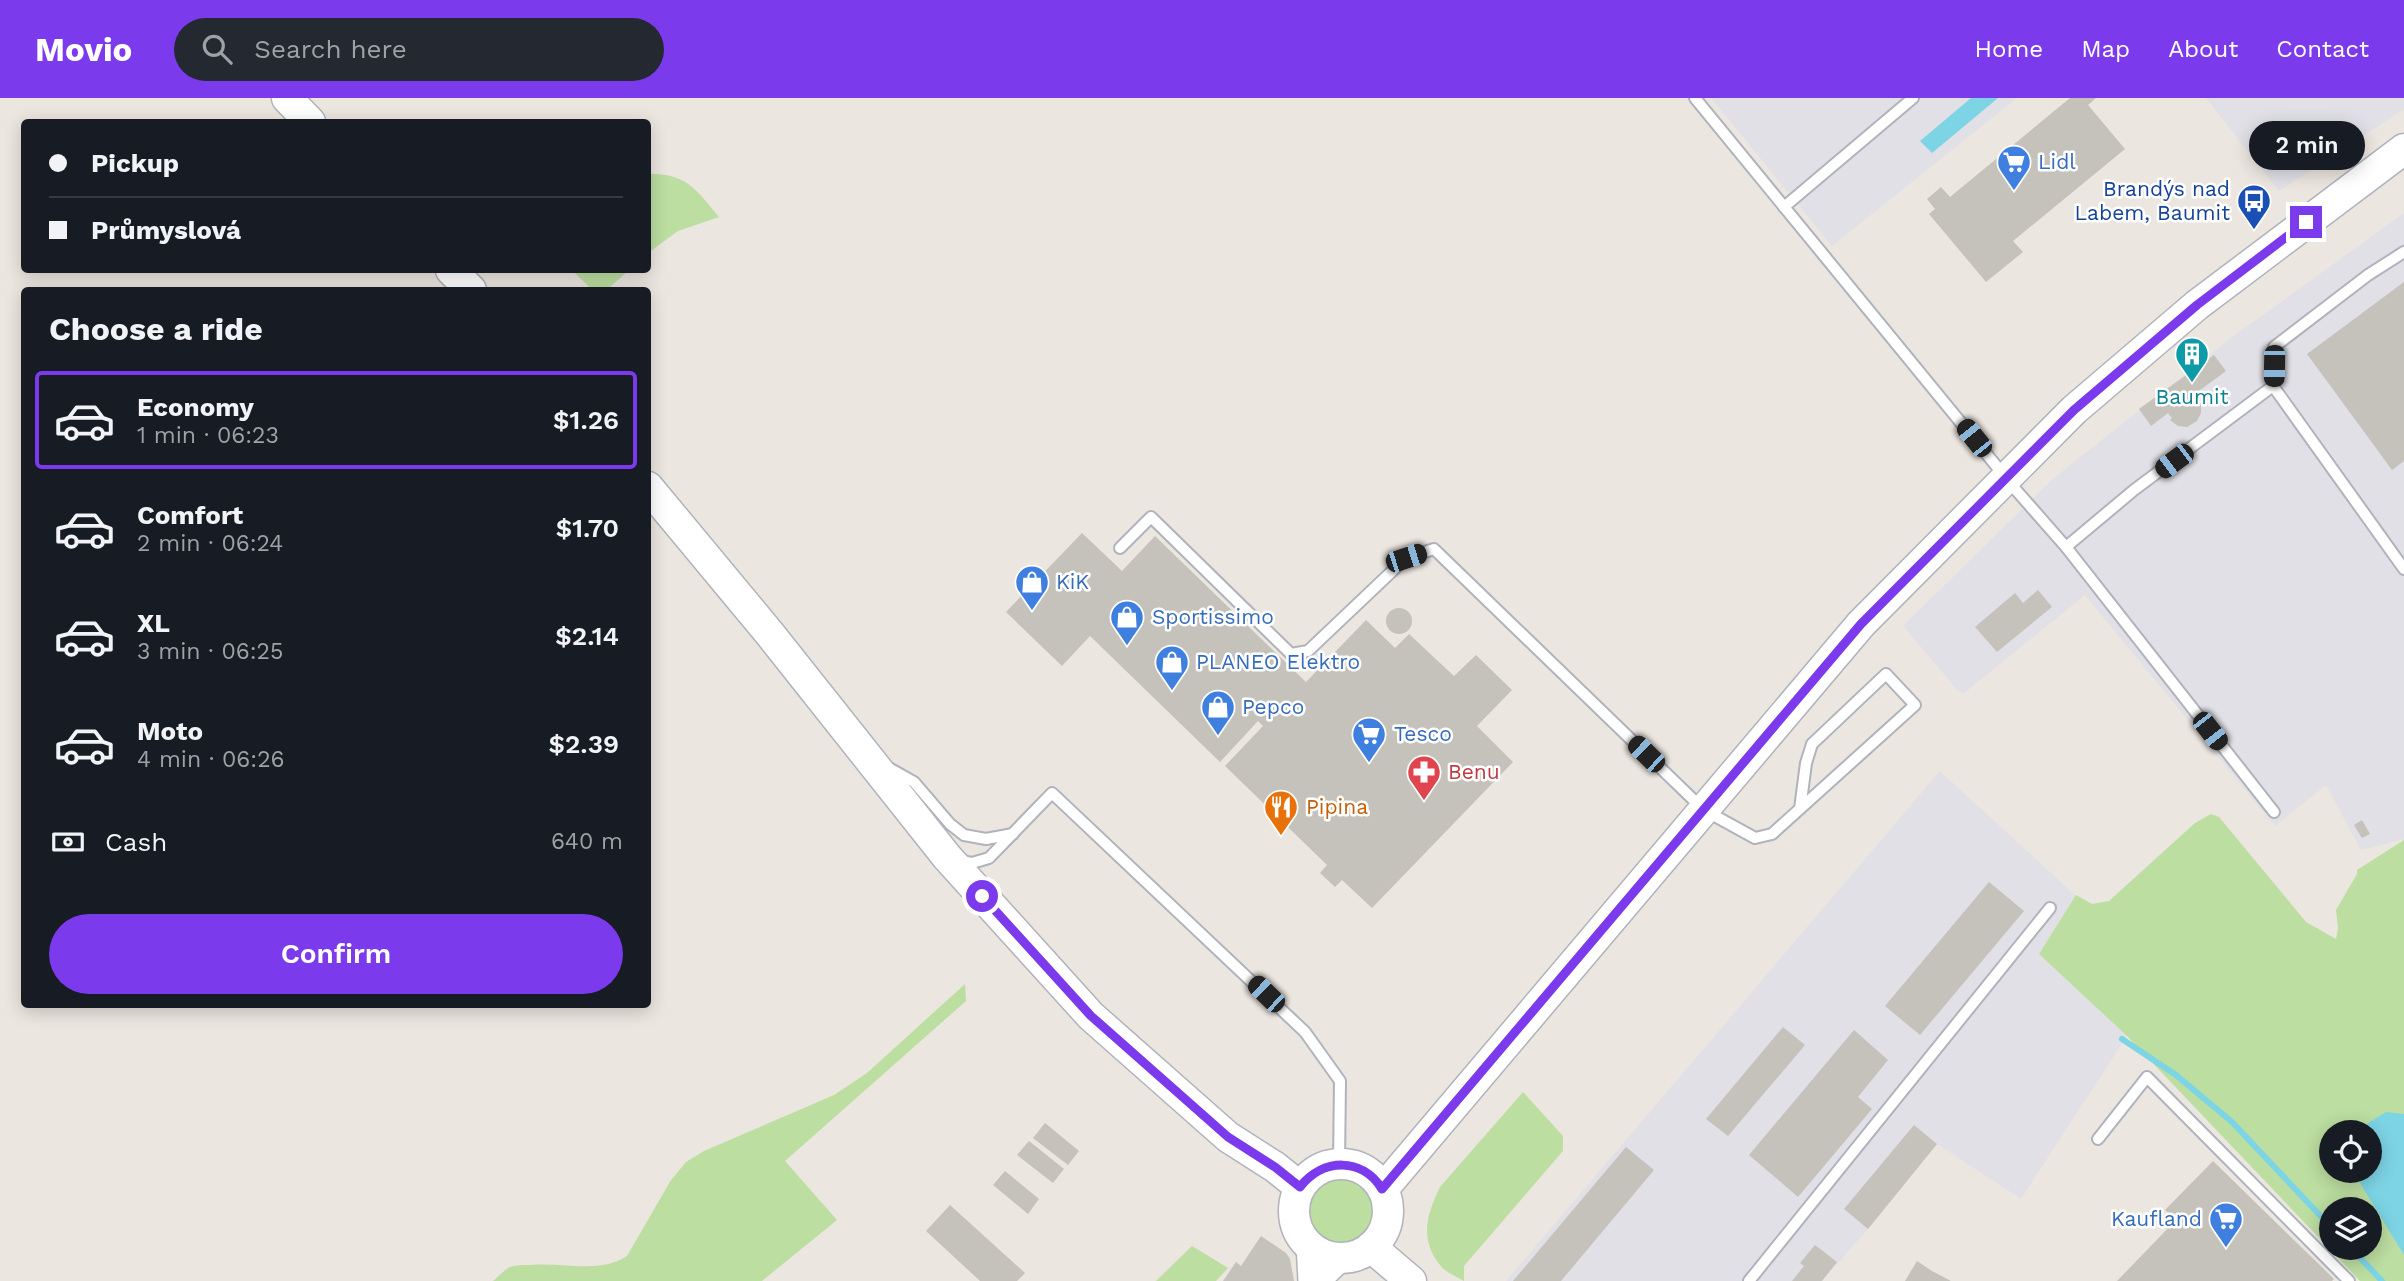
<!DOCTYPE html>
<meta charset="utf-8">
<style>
:root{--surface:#171b24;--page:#242831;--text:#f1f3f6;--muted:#9ea1a6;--line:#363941;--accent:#7c3aed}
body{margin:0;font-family:"Work Sans",sans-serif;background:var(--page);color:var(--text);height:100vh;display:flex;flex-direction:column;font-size:26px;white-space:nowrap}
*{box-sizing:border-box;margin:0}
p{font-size:23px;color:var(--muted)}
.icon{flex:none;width:38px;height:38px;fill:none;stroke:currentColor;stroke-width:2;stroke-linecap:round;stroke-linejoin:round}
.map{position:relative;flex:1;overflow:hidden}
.sheet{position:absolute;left:21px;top:189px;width:630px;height:721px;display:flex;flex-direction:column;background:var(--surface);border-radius:7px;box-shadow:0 4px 18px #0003}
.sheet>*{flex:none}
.top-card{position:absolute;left:21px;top:21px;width:630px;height:154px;border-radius:7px;box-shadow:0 4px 18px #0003;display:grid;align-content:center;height:154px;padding:0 28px;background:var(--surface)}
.controls{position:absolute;left:2319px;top:1022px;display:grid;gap:14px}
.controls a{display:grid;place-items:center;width:63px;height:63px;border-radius:50%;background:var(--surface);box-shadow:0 4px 18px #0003;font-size:35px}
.end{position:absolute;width:32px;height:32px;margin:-16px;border:9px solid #7c3aed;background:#fff;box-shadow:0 0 0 4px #fff}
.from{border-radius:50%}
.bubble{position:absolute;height:49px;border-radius:24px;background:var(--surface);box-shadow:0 4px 18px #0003;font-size:23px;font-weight:600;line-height:49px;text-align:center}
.car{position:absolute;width:21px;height:42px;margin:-21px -10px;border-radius:9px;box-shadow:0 0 5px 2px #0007;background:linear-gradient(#222 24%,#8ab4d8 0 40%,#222 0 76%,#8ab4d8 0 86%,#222 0)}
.top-card b{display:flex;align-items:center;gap:24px;height:66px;font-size:26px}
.top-card b+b{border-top:2px solid var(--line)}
.top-card i{width:18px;height:18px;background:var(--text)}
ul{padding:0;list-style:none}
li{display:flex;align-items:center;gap:21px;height:98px;margin:0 14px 10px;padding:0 14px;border:4px solid transparent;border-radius:7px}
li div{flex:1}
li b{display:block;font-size:26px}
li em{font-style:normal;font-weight:600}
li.on{border-color:var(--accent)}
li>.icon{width:63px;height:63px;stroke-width:1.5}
h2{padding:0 28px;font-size:32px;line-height:84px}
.pay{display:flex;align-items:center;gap:18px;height:77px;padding:0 28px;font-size:26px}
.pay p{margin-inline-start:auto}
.button{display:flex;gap:14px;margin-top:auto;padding:14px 28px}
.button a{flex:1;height:80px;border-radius:42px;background:var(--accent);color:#fff;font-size:28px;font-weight:600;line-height:80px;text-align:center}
header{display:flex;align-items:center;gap:42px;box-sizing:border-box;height:98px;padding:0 35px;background:var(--accent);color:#fff}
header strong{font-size:33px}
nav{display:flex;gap:38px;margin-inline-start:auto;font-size:24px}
.search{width:490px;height:63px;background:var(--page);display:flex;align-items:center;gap:18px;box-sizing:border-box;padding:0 24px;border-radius:38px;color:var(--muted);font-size:26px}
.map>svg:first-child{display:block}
.industrial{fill:#e1e0e6}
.green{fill:#bcdea1;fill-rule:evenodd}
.water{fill:#7dd4e5}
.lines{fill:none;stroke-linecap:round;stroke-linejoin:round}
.stream{stroke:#7dd4e5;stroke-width:6}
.building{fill:#c5c1bb}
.lane-casing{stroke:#b0b3bb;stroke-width:14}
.street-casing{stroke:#b0b3bb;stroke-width:24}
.secondary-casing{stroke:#b0b3bb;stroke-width:33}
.lane{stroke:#fff;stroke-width:10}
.street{stroke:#fff;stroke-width:21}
.secondary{stroke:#fff;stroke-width:30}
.route{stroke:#7c3aed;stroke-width:9}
.labels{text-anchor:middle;stroke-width:5;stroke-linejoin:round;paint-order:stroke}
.shop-label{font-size:21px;fill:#366cbe;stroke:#fff;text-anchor:start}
.transit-label{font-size:21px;fill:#164399;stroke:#fff;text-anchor:end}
.culture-label{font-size:21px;fill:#0d838f;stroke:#fff}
.health-label{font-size:21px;fill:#be3a42;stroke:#fff;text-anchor:start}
.food-label{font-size:21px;fill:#c56008;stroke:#fff;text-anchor:start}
</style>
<header>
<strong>Movio</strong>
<div class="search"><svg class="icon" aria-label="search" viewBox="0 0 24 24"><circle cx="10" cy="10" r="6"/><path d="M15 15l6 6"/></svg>Search here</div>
<nav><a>Home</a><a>Map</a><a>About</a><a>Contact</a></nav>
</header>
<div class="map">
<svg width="2404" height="1183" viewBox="0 0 2404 1183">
<rect width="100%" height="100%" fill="#ece6e0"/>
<g class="industrial">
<path d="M1711 0H2017L1832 148Z"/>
<path d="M2206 0H2404V11L2279 93Z"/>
<path d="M2404 115V741L2361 752 2326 687 2275 728 2085 497 1964 595 1958 593 1903 528 2055 379 2231 240Z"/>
<path d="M1940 673 2077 799 2039 856 2127 938 2021 1101 1937 1046 1868 1131 1822 1183H1506Z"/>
</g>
<g class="green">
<path d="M652 76C688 76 698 94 719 119L678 133 648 155V78Z"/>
<path d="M572 172H629L609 190 591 191Z"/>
<path d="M2211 716 2219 719 2306 824 2336 841 2338 830 2336 812 2357 776V772L2404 742V1183H2360L2127 938 2039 856 2076 797 2092 806 2109 803 2195 725ZM2331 1034H2370V1073H2331ZM2331 1111H2370V1150H2331Z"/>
<path d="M965 886 966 903 785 1063 837 1122 762 1183H493C498 1179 504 1172 510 1169 516 1167 525 1167 531 1167 562 1164 601 1176 627 1158L671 1082 686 1064 704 1053 834 997 867 975Z"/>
<path d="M1523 994 1563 1038V1053L1464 1168V1183C1457 1179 1445 1174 1440 1167 1419 1141 1427 1116 1440 1089Z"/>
<circle cx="1343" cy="1114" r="35"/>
<path d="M1192 1148 1228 1170 1216 1183H1156Z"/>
</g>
<g class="water">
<path d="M1971 0H1998L1932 55 1920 43Z"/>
<path d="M2386 1014 2404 1016V1157L2360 1085 2358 1073H2370V1034H2363L2368 1025Z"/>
</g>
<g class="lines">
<g class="stream">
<path d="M2122 941 2176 977 2232 1024 2331 1129"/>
<path d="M2351 1150 2382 1183"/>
</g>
</g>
<g class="building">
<path d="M2070 0H2096L2088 7 2125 51 2013 143 2023 154 1986 184 1929 116 1935 111 1927 101 1941 89 1950 99Z"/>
<path d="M2404 184V363L2392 372 2307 256Z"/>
<path d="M2214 257 2226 273 2192 298 2201 306V315L2197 323 2187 329 2178 328 2170 322 2172 320 2168 315 2151 328 2139 311Z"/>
<path d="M1082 435 1122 473 1155 438 1306 584 1366 522 1395 550 1409 536 1454 578 1476 557 1512 592 1477 628 1513 664 1372 810 1342 782 1335 789 1320 775 1327 767 1225 668 1263 628 1258 623 1220 664 1090 538 1062 568 1006 514Z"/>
<path d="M2038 492 2052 509 1997 554 1975 529 2015 495 2023 505Z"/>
<circle cx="1399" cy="523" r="13"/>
<path d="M2362 722 2370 736 2362 740 2354 727Z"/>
<path d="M1989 784 2024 813 1920 937 1885 908Z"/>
<path d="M1783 929 1805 947 1728 1038 1706 1021Z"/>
<path d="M1854 932 1888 962 1858 999 1872 1011 1798 1099 1749 1057Z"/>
<path d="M1045 1025 1079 1053 1068 1067 1033 1040Z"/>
<path d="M1914 1027 1937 1046 1868 1131 1844 1111Z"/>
<path d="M1029 1043 1064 1071 1053 1085 1017 1057Z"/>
<path d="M1626 1049 1654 1072 1561 1183H1513Z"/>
<path d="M2213 1063 2334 1181 2332 1183H2117L2176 1122 2165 1112Z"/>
<path d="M1005 1073 1039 1101 1028 1116 993 1087Z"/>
<path d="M950 1107 1025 1175 1017 1183H980L926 1133Z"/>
<path d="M1261 1138 1286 1155 1290 1161 1294 1183H1223L1236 1164 1241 1168Z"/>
<path d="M1815 1147 1837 1164 1822 1183H1792L1804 1168 1800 1165Z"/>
<path d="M1917 1163 1932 1173 1951 1183H1905Z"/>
</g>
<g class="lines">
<g class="lane-casing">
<g id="lane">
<path d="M1695 0 2016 392 2066 449 2134 392 2273 288"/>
<path d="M1784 109 1913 0"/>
<path d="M2404 154 2368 177 2274 249 2273 288 2404 471"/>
<path d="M2066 449 2274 714"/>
<path d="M1120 450 1151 419 1291 556 1308 553 1406 460 1434 451 1704 712 1755 740 1772 736 1915 607 1886 576 1812 646 1806 665 1800 711"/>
<path d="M889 670 914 684 950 726 964 737 986 741 1013 736"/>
<path d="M959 762 972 765 989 760 1052 695 1305 934 1340 983 1339 1066"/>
<path d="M2098 1041 2147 979 2349 1183"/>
<path d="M1749 1183 2050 810"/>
</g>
</g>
<g class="street-casing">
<g id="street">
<path d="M1307 1146 1309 1183"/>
<path d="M1320 1183 1343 1161"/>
</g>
</g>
<g class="secondary-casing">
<g id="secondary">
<path d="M287 0 310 24"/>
<path d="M451 172 471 192"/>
<path d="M648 389 770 536 947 759 1091 918 1228 1039 1275 1069 1300 1089"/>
<circle cx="1341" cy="1113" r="47"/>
<path d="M1383 1091 1861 526 2074 312 2197 207 2404 51"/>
<path d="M1371 1149 1411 1183"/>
</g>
</g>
<use href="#lane" class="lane"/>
<use href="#street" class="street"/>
<use href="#secondary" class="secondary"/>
</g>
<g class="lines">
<path class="route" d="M982 798 1091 918 1228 1039 1275 1069 1300 1089C1323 1060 1362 1059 1382 1091L1861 526 2074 312 2197 207 2306 124"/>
</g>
<defs>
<g id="supermarket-pin" transform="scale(1.75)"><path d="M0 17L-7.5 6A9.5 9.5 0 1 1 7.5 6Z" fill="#3f7fe0" stroke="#fff"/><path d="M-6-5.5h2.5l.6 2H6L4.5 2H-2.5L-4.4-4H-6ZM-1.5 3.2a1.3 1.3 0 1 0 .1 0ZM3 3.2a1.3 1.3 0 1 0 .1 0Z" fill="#fff"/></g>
<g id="bus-pin" transform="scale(1.75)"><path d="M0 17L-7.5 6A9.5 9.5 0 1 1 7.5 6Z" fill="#1a4fb4" stroke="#fff"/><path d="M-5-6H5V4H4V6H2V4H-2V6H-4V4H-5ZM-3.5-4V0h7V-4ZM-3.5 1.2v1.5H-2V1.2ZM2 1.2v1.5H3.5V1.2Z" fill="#fff"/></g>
<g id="building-pin" transform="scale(1.75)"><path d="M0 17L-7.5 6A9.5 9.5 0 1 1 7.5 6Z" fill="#0f9aa8" stroke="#fff"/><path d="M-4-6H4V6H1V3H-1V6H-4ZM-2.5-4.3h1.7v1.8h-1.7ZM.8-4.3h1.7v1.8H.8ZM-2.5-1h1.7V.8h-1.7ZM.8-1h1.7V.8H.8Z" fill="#fff"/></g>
<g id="shop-pin" transform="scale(1.75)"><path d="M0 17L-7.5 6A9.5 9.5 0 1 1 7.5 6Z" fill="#3f7fe0" stroke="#fff"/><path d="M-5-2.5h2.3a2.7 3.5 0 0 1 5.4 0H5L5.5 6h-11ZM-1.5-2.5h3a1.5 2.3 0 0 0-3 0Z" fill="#fff"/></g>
<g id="pharmacy-pin" transform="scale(1.75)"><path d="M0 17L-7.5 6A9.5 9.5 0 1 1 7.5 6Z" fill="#e0444e" stroke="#fff"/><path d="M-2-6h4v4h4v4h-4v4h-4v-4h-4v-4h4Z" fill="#fff"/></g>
<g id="restaurant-pin" transform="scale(1.75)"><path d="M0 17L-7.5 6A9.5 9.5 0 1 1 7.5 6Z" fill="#e8710a" stroke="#fff"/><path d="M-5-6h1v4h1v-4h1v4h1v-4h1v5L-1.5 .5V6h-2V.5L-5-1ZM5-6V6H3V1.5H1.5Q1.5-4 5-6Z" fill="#fff"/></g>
</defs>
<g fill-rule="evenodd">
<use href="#supermarket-pin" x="2014" y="64"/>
<use href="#bus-pin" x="2254" y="103"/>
<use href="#building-pin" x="2192" y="256"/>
<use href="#shop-pin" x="1032" y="484"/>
<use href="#shop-pin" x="1127" y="519"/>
<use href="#shop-pin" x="1172" y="564"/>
<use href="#shop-pin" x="1218" y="609"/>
<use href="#supermarket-pin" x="1369" y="636"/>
<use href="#pharmacy-pin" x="1424" y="674"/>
<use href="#restaurant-pin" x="1281" y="709"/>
<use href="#supermarket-pin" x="2226" y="1121"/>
</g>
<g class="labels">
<g class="shop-label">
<text x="2038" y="71">Lidl</text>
<text x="1056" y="491">KiK</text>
<text x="1152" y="526">Sportissimo</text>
<text x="1196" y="571">PLANEO Elektro</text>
<text x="1242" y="616">Pepco</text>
<text x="1394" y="643">Tesco</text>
<text x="2202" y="1128" text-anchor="end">Kaufland</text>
</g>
<g class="transit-label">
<text x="2230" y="98">Brandýs nad<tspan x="2230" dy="24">Labem, Baumit</tspan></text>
</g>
<g class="culture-label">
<text x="2192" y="306">Baumit</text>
</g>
<g class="health-label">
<text x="1448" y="681">Benu</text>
</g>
<g class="food-label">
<text x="1306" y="716">Pipina</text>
</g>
</g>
</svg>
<div class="controls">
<a><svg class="icon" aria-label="locate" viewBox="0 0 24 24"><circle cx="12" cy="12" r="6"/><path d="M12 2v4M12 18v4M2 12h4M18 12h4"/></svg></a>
<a><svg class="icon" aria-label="layers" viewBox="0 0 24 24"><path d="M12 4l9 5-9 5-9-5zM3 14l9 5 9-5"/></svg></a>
</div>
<i class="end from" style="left:982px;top:798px"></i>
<i class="end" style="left:2306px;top:124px"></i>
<div class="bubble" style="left:2249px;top:23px;width:116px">2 min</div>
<i class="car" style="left:2274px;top:268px;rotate:181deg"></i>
<i class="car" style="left:1974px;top:340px;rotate:321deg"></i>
<i class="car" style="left:2174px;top:363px;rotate:233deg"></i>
<i class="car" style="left:1406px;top:460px;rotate:72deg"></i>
<i class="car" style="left:2210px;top:633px;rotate:142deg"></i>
<i class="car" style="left:1646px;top:656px;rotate:314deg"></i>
<i class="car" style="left:1266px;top:896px;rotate:314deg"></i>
<div class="top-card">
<b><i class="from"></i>Pickup</b>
<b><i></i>Průmyslová</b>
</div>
<section class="sheet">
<h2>Choose a ride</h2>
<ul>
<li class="on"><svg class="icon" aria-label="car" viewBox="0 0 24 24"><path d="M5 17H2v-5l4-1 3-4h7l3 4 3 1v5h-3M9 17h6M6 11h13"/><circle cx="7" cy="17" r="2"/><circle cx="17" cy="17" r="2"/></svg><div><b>Economy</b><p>1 min · 06:23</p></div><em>$1.26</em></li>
<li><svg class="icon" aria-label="car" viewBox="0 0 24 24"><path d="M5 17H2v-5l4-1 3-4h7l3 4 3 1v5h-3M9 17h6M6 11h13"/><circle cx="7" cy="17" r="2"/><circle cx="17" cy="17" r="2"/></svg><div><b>Comfort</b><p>2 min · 06:24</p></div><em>$1.70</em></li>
<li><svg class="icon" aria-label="car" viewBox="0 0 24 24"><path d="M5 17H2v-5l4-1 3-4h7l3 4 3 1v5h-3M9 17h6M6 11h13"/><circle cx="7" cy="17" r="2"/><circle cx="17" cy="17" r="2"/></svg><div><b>XL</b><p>3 min · 06:25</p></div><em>$2.14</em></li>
<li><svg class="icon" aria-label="car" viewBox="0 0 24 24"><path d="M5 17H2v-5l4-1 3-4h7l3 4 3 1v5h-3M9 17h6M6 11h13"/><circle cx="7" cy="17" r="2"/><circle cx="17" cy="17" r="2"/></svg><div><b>Moto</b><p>4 min · 06:26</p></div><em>$2.39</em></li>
</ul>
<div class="pay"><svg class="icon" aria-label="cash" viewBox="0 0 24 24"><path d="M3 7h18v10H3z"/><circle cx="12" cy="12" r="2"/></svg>Cash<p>640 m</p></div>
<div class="button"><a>Confirm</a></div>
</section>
</div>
